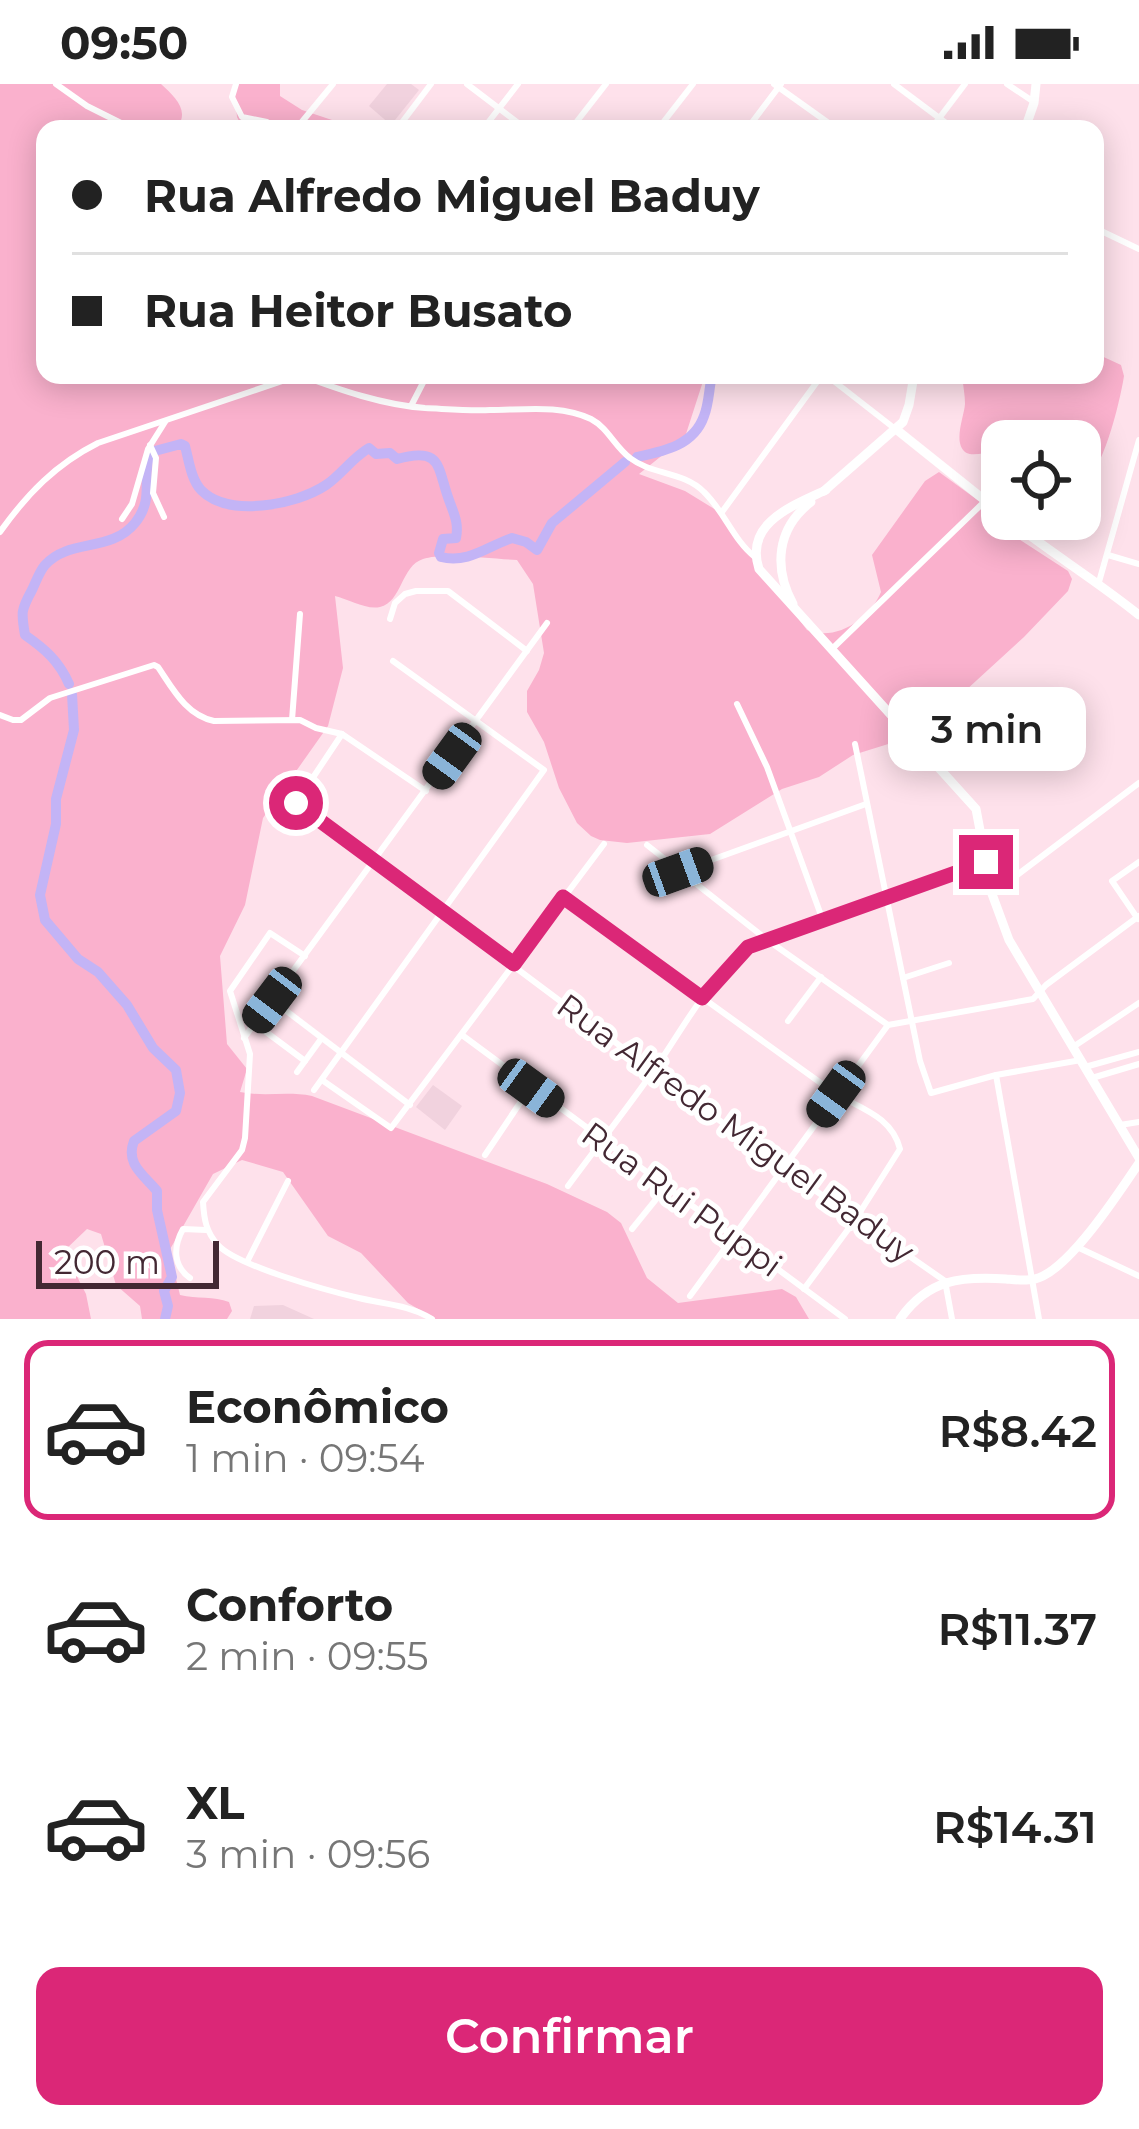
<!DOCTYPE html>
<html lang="pt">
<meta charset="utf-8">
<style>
:root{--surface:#fff;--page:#f6f6f6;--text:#222;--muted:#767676;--line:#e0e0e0;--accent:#db2777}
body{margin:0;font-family:Montserrat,sans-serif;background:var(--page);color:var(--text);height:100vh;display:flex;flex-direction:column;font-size:45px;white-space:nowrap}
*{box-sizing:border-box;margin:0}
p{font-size:39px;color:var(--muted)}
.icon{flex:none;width:66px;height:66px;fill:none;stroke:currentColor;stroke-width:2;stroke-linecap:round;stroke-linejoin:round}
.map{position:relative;height:1235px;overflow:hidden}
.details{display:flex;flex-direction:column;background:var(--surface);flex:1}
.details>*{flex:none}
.top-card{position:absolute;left:36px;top:36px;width:1068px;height:264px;border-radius:24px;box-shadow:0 6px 30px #0003;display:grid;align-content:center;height:264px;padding:0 36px;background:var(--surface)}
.fabs{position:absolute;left:981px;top:336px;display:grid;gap:24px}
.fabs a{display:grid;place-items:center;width:120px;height:120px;border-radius:24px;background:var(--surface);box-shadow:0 6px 30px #0003;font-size:60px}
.scale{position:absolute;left:36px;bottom:30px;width:183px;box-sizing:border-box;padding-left:12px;border:6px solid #432833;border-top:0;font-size:33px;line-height:42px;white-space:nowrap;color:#432833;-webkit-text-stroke:9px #fff;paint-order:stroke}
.end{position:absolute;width:54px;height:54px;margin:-27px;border:15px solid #db2777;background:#fff;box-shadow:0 0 0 6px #fff}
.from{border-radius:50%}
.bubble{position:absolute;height:84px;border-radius:24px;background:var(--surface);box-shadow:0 6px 30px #0003;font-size:39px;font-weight:600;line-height:84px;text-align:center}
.car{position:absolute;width:36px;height:72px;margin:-36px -18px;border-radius:15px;box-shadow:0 0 9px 3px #0007;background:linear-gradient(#222 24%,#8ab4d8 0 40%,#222 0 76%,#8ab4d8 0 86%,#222 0)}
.top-card b{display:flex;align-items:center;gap:42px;height:114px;font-size:45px}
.top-card b+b{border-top:3px solid var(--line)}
.top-card i{width:30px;height:30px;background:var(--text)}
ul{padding:21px 0 0;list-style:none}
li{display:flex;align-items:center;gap:36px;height:180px;margin:0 24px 18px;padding:0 12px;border:6px solid transparent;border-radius:24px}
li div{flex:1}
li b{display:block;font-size:45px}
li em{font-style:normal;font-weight:600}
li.selected{border-color:var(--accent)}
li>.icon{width:108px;height:108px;stroke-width:1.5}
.primary-button{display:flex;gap:24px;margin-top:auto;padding:24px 36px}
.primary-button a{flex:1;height:138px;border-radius:24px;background:var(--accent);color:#fff;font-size:48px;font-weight:600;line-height:138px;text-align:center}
.status{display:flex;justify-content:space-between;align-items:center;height:84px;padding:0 60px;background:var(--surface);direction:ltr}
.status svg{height:33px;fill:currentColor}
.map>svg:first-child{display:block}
.built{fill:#f1d2de}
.green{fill:#fab1cd}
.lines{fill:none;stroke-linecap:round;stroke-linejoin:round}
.river{stroke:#c3b4f6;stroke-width:10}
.street{stroke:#fff;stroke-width:6}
.secondary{stroke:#fff;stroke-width:9}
.route{stroke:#db2777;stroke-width:15}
.labels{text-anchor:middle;stroke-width:10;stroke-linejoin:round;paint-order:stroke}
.street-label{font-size:33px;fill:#432833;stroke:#fff}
</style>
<div class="status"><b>09:50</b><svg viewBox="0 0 49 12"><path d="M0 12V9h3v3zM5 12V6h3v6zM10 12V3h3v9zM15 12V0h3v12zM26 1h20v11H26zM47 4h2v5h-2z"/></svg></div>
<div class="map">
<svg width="1139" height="1235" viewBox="0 0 1139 1235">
<rect width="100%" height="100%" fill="#fee1eb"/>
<g class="built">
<path d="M387 0H411L419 6 391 41 369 22Z"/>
<path d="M433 1001 462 1022 445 1046 416 1023Z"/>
<path d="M283 1221 314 1235H250L254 1222Z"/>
</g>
<g class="green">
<path d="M0 0H161C175 13 191 27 176 45H45V291H705L685 353 639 390 685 407 716 426 807 546C836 558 870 535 881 508L872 471 925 397 939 388 983 420 1014 452 1068 487 1072 495 1068 507 1024 553 953 618 930 630 901 656 853 671 819 693 782 705 710 750 627 759 600 756 591 752 577 739 559 704 544 658 527 628V607L539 586 544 569 533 500 517 476C494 475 443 468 423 475 401 482 402 518 380 523 366 526 348 515 335 512L343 584 328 642 263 734 245 821 220 872 227 960 247 985 240 1008C264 1013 288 1007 312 1012L547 1100 607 1128 621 1139 647 1194 678 1219 782 1205 796 1213 809 1235H435L408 1219 361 1169 328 1152 283 1088 242 1076 213 1090 169 1167 180 1211C197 1215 214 1212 229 1218L232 1227 227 1235H142L140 1222 116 1201 101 1150 87 1145 64 1167 86 1210 91 1235H0Z"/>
<path d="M234 0H280V12L302 26 359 45H243L237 33Z"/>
<path d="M1095 269 1121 281 1124 292C1119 323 1103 386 1080 408V357H1002V382L994 369C986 368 971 373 965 368 953 358 964 333 965 320 965 311 963 301 962 291H1095Z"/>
</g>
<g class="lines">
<g class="river">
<path d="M637 373C665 367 694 361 704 332 709 320 709 304 712 291"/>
<path d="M69 600C59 577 45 565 25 551 21 528 21 526 32 506 36 498 39 488 45 481 69 454 111 469 135 439 156 413 140 392 151 368L181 360 185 362C189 377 191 395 201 406 228 434 296 421 326 401 341 391 352 374 369 364L376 370 390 369 397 375C443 362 437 384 449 416 454 430 459 439 456 454L443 455 439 469 441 473C468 480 488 462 512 454L526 458 537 466 552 439 625 378"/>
<path d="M72 610 74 646 56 715V740L40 811 45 836 78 875 98 888 127 921 153 964 176 986 180 1009 176 1027 134 1057C125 1080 144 1091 157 1107V1126L172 1193 164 1207 168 1222 165 1235"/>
</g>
<g class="street">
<path d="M56 0 87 22 133 45"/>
<path d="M236 0 232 13 242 33 267 38 278 45"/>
<path d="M467 0 526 45"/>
<path d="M774 0 837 45"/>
<path d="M894 0 954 45"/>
<path d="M1007 0 1034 18"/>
<path d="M296 45 333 0"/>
<path d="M397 45 431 0"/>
<path d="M483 45 518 0"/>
<path d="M571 45 606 0"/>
<path d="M658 45 693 0"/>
<path d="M747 45 781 0"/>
<path d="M931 45 965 0"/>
<path d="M1095 144 1139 165"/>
<path d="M826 291 894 344"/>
<path d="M411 322 427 291"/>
<path d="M150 361 156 374 153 409 164 433"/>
<path d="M722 428 822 291"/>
<path d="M122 435 132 420 148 365 165 338"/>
<path d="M0 448C27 410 56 380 98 359L300 291C340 306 383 321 425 324 447 325 469 327 490 326 523 326 560 320 591 335 608 344 615 363 630 374 652 391 683 387 704 408 724 427 734 457 755 473"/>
<path d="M1108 471 1139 480"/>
<path d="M1099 498 1139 356"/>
<path d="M390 535 395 519 405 510 416 507H448L527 567"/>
<path d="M832 565 984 418"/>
<path d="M737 620 767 683 822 834"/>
<path d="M0 631 13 636H21L50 614 154 581 158 583C173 605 186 631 214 637L300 636 316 644 342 650 426 707"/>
<path d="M292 636 300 530"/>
<path d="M342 650 296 719 783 1084 945 1197 952 1235"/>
<path d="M855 660 920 977 931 1009 996 991 1081 976"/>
<path d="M647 761 766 855 888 941"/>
<path d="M678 788 866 720"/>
<path d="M992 810 1139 699"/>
<path d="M563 813 836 1010C862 1025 892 1033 900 1065L855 1136 804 1205"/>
<path d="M1138 835 1112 797 1139 778"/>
<path d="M305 872 270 849 230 907 250 970 245 1054 242 1066 203 1118C204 1135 206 1148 218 1161 237 1182 329 1207 359 1214 384 1220 410 1221 432 1235"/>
<path d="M903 894 949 879"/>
<path d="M272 916 410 1021"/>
<path d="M788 937 821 893"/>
<path d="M254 939 305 977"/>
<path d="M462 951 845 1235"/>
<path d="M244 954 547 539"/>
<path d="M1073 963 1139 919"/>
<path d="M1085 983 1139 968"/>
<path d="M297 988 321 955"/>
<path d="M996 991 1039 1235"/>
<path d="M1092 994 1139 980"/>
<path d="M322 996 391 1044 604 760"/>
<path d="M314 1006 544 686 393 577"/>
<path d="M1120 1041 1139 1038"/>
<path d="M485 1071 530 1004"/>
<path d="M568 1102C596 1064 625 1027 652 989 686 942 713 881 766 855L986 777"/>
<path d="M632 1145 666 1103"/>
<path d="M1077 1163 1139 1192"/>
<path d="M247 1178 288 1097"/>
<path d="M190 1194C173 1182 173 1163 183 1145L206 1146"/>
<path d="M690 1212 888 941 1033 915 1046 901 1139 832"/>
</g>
<g class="secondary">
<path d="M1025 45 1034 19 1036 0"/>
<path d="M897 346 1002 430"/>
<path d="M826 406C792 422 744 439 759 485L976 725 992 810 1009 856 1139 1074"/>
<path d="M824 407 903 338 909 321 914 291"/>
<path d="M1008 435C1051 469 1097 497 1139 531"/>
<path d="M793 520C773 483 777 444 811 418"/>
<path d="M900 1235C928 1195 961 1192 1006 1195 1018 1196 1031 1198 1043 1192 1075 1176 1118 1110 1139 1079"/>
</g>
</g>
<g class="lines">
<path class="route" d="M296 719 514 880 563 813 702 914 748 863 986 778"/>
</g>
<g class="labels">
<g class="street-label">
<text transform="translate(736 1044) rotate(36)" y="12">Rua Alfredo Miguel Baduy</text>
<text transform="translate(682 1115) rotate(36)" y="12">Rua Rui Puppi</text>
</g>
</g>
</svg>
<div class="fabs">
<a><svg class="icon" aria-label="locate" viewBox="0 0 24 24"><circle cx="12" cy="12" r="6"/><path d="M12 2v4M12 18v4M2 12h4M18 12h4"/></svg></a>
</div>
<div class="scale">200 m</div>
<i class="end from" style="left:296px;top:719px"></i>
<i class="end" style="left:986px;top:778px"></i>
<div class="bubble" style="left:888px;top:603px;width:198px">3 min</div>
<i class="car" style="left:452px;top:672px;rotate:216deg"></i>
<i class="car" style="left:678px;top:788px;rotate:70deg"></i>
<i class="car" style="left:272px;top:916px;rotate:217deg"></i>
<i class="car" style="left:531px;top:1004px;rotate:126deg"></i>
<i class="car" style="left:836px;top:1010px;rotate:216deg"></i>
<div class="top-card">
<b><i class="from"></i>Rua Alfredo Miguel Baduy</b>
<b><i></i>Rua Heitor Busato</b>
</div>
</div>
<section class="details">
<ul>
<li class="selected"><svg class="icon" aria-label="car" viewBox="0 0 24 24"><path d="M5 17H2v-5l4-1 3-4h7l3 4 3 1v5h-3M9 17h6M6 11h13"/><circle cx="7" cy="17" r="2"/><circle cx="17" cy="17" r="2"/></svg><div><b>Econômico</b><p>1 min · 09:54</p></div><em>R$8.42</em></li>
<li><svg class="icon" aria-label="car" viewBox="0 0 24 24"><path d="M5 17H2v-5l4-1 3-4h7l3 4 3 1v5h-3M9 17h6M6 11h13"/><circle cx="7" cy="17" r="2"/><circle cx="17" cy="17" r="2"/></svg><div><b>Conforto</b><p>2 min · 09:55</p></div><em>R$11.37</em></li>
<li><svg class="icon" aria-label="car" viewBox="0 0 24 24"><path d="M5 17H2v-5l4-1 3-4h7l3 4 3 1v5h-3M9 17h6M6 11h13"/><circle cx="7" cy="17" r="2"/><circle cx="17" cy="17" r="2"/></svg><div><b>XL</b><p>3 min · 09:56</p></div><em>R$14.31</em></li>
</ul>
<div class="primary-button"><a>Confirmar</a></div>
</section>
